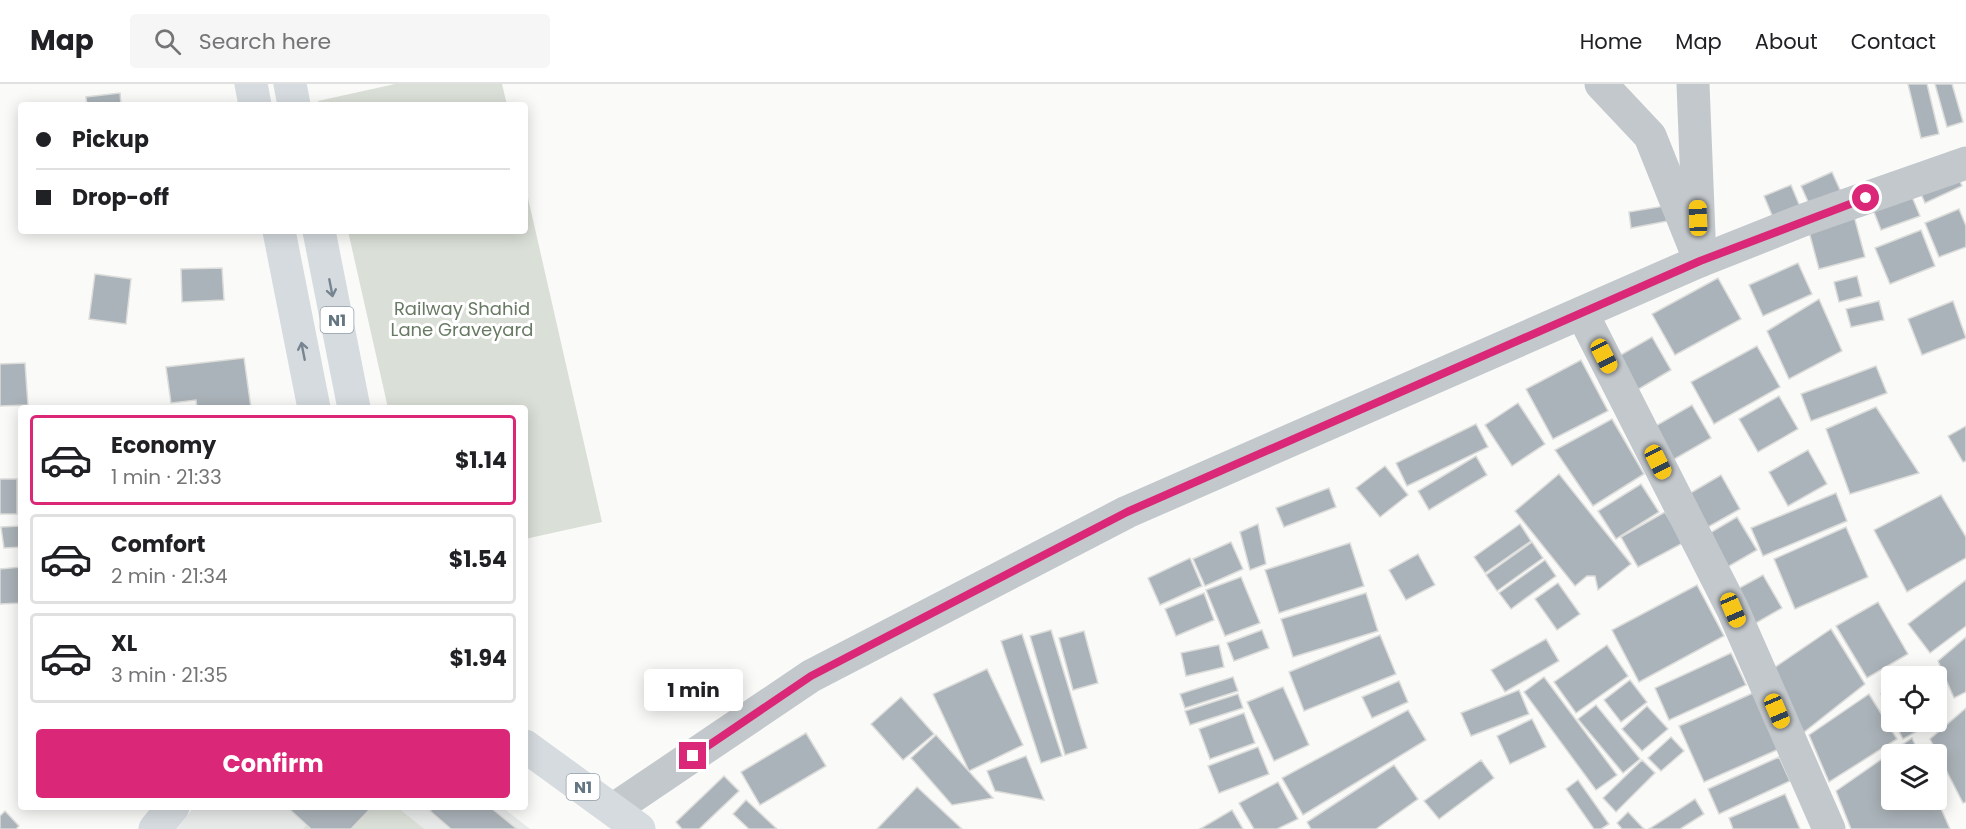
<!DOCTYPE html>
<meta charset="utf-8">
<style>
:root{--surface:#fff;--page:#f6f6f6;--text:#202124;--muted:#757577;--line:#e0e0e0;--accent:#db2777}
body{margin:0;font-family:Poppins,sans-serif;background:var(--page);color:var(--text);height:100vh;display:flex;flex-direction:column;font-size:22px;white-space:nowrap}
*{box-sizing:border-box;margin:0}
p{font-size:20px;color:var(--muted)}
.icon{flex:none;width:33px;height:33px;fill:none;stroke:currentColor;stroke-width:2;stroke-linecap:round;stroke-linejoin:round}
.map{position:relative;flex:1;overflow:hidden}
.side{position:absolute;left:18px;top:321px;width:510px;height:405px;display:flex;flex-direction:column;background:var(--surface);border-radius:6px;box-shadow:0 3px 15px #0003}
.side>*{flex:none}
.guide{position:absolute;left:18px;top:18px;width:510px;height:132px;border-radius:6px;box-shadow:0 3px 15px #0003;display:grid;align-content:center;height:132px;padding:0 18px;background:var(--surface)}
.fabs{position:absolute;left:1881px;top:582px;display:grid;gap:12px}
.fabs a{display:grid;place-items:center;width:66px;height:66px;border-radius:6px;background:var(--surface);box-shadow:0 3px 15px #0003;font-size:30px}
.end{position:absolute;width:27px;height:27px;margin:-14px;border:8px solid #db2777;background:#fff;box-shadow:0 0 0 3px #fff}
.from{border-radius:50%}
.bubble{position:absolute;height:42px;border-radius:6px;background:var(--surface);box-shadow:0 3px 15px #0003;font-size:20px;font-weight:700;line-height:42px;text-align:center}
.car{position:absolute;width:18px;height:36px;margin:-18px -9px;border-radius:8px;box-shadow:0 0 4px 2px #0007;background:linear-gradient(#f5c518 24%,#345 0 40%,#f5c518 0 76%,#345 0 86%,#f5c518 0)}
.guide b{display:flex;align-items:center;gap:21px;height:57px;font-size:22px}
.guide b+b{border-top:2px solid var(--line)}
.guide i{width:15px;height:15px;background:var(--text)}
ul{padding:10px 0 0;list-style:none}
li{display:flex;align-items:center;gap:18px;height:90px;margin:0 12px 9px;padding:0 6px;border:3px solid var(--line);border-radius:6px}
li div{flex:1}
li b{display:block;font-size:22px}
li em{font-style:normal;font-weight:700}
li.on{border-color:var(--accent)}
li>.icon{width:54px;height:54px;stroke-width:1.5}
.action{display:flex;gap:12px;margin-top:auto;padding:12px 18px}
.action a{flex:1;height:69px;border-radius:6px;background:var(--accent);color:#fff;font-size:24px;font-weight:700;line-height:69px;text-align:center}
header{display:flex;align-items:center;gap:36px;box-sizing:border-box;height:84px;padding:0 30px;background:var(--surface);border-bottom:2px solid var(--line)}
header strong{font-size:28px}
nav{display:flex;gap:33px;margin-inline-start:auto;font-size:21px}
.search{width:420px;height:54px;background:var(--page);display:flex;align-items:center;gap:15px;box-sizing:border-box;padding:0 21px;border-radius:6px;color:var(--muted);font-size:22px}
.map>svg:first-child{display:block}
.built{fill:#e8e9e9}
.green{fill:#dadfd7}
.building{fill:#aab3b9;stroke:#dcdcda;stroke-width:1.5}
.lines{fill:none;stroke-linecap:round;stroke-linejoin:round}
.street{stroke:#c3c8cc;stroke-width:33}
.secondary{stroke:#d6dbdf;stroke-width:33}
.highway{stroke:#d6dbdf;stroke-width:33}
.oneway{stroke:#768591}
.route{stroke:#db2777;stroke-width:8}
.labels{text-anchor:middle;stroke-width:6;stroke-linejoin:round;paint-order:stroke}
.shield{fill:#fff;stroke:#939fa8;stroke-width:1.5}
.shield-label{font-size:16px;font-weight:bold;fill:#657683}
.park-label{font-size:18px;fill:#687a64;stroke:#fff}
</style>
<header>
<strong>Map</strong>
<div class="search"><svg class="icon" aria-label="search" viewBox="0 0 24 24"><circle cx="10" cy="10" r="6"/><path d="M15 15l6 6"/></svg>Search here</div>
<nav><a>Home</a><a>Map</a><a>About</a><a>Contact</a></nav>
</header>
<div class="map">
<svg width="1966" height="745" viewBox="0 0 1966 745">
<rect width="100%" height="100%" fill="#fafaf8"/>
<path class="built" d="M194 723H502L530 745H177Z"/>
<g class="green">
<path d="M395 0H502L507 21H319L318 17Z"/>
<path d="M525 101 602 438 525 455V324H388L348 147H525Z"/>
<path d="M320 723H397L424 745H303Z"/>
</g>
<g class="building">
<path d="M1908 0H1927L1939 50 1921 54Z"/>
<path d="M1935 0H1952L1963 38 1947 43Z"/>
<path d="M120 9 121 21H87L86 13Z"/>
<path d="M1955 86 1962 102 1925 119 1918 103Z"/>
<path d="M1832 88 1841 108 1810 122 1801 102Z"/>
<path d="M1791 101 1801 125 1774 136 1764 112Z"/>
<path d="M1910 108 1920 132 1881 146 1872 123Z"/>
<path d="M1670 121 1673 136 1631 144 1629 128Z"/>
<path d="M1959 125 1966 142V163L1939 173 1925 139Z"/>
<path d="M1854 132 1865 173 1819 185 1808 144Z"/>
<path d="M1921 146 1935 182 1890 200 1875 164Z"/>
<path d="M1798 179 1812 210 1763 232 1749 201Z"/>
<path d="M222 184 224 216 182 218 181 185Z"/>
<path d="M95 190 131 195 126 240 89 235Z"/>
<path d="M1857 192 1862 212 1839 218 1834 198Z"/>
<path d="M1718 194 1741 235 1675 271 1652 230Z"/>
<path d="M1819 215 1842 267 1789 295 1767 247Z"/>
<path d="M1879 217 1884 236 1851 243 1846 225Z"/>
<path d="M1953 217 1966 254 1922 271 1908 235Z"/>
<path d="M1652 253 1671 286 1632 309 1612 276Z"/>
<path d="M1757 262 1780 303 1714 340 1691 298Z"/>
<path d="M244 274 251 324H197L196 316 171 319 166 283Z"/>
<path d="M1581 276 1608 327 1553 355 1526 305Z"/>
<path d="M25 279 28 321 0 322V280Z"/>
<path d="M1876 282 1887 309 1811 337 1801 310Z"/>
<path d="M1779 312 1798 345 1758 368 1739 335Z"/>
<path d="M1518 319 1545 360 1512 382 1485 341Z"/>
<path d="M1692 321 1711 354 1671 377 1652 344Z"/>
<path d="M1876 323 1919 389 1850 410 1826 345Z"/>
<path d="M1612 335 1644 390 1593 422 1555 366Z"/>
<path d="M1476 340 1488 363 1407 402 1396 379Z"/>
<path d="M1966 342V377L1963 378 1948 352Z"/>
<path d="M1808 366 1827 400 1788 422 1769 388Z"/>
<path d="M1476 372 1487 391 1429 426 1418 407Z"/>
<path d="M1385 382 1408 411 1380 433 1356 404Z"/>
<path d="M1559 390 1631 480 1598 506 1595 492H1587L1575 502 1515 427Z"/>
<path d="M1721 391 1740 425 1701 447 1682 414Z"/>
<rect x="0" y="395" width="17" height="35"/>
<path d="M1641 400 1659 428 1616 455 1598 427Z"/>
<path d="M1329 404 1336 423 1284 443 1276 424Z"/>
<path d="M1836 409 1847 437 1763 472 1751 444Z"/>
<path d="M1941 411 1966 453V474L1907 508 1874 446Z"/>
<path d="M1665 428 1683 459 1638 483 1621 453Z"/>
<path d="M1737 433 1757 466 1717 489 1698 456Z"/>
<path d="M1258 440 1266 480 1250 486 1240 448Z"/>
<path d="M1520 440 1531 457 1485 489 1474 473Z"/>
<path d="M21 442V463L4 464 1 443Z"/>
<path d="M1846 443 1868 493 1795 525 1774 475Z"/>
<path d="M1231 458 1243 485 1205 502 1193 475Z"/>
<path d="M1532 458 1543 474 1497 507 1486 491Z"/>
<path d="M1350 459 1364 502 1279 529 1265 486Z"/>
<path d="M1418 470 1435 501 1406 516 1389 486Z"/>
<path d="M1190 474 1202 502 1160 521 1148 494Z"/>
<path d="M1545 476 1556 492 1511 525 1499 509Z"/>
<path d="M21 483V519L0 520V485Z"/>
<path d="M1763 491 1782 524 1742 547 1723 513Z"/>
<path d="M1241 493 1260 539 1225 552 1206 506Z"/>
<path d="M1966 496V542L1930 569 1908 540Z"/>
<path d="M1558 499 1580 530 1557 546 1535 515Z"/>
<path d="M1697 501 1724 552 1639 598 1612 546Z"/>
<path d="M1204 509 1214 536 1176 552 1165 525Z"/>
<path d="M1366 509 1378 547 1293 573 1281 535Z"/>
<path d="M1878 518 1908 570 1867 594 1836 542Z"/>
<path d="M1831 545 1865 600 1789 660 1762 592Z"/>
<path d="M1051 546 1087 664 1065 671 1030 552Z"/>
<path d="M1262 546 1269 564 1234 577 1227 559Z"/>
<path d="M1084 547 1098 599 1073 606 1059 554Z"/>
<path d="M1022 550 1062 672 1041 679 1001 557Z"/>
<path d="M1380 551 1396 590 1304 627 1289 588Z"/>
<path d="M1966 553V608L1954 614 1938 577Z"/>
<path d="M1546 555 1559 577 1505 608 1491 586Z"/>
<path d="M1219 561 1224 583 1186 592 1181 569Z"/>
<path d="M1607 561 1628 592 1576 629 1554 598Z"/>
<path d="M1731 569 1746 601 1669 636 1655 604Z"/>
<path d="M1916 583 1922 592H1903Z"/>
<path d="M987 585 1023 661 969 687 933 610Z"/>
<path d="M1233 593 1238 607 1185 624 1180 610Z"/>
<path d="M1544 593 1617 691 1596 706 1524 608Z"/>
<path d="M1630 596 1647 618 1621 638 1604 616Z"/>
<path d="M1399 597 1408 618 1372 634 1362 613Z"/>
<path d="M1892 601V632L1881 610Z"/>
<path d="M1283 603 1309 661 1274 677 1247 618Z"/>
<path d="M1519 606 1529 630 1471 652 1461 629Z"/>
<path d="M1753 609 1779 665 1704 698 1679 642Z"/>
<path d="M1238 610 1243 624 1190 641 1185 627Z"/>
<path d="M1869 610 1897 655 1829 698 1809 651Z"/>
<path d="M901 613 934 650 903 676 871 640Z"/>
<path d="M1596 621 1640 675 1623 689 1578 635Z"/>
<path d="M1647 622 1668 645 1642 667 1622 645Z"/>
<path d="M1966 624V718L1963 719 1930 655Z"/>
<path d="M1408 626 1426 656 1303 731 1282 694Z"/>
<path d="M1244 629 1255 659 1210 675 1199 645Z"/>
<path d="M1532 635 1546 663 1510 680 1497 652Z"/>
<path d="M1894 638H1934L1903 655Z"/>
<path d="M806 649 826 682 760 721 741 688Z"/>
<path d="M936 651 993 714 952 721 911 674Z"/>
<path d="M1671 653 1684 667 1661 687 1648 674Z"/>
<path d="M1912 654 1919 670H1892V716H1936V713L1950 745H1851L1836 707Z"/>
<path d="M1258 663 1269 690 1219 709 1208 682Z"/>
<path d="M1026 672 1044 716 995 707 987 687Z"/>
<path d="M1779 673 1790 697 1719 730 1708 705Z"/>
<path d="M1481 676 1494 694 1439 735 1424 717Z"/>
<path d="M1642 676 1655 689 1616 728 1603 714Z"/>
<path d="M1394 681 1418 715 1376 745H1311L1307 738Z"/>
<path d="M724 692 739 707 699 745H682L676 738Z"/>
<path d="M1578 696 1609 740 1601 745H1594L1566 705Z"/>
<path d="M1278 698 1298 735 1277 745H1254L1239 719Z"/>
<path d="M917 703 962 745H877Z"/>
<path d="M1785 710 1800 745H1733L1729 734Z"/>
<path d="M1695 715 1704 730 1680 745H1649Z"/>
<path d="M746 716 777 745H749L733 730Z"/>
<path d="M287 723H372L351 745H311Z"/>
<path d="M434 723H490L517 745H451L430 727Z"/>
<path d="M1232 726 1243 745H1200Z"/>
<path d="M5 727 19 742 16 745H0V732Z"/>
<path d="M1628 728 1644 745H1622L1617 739Z"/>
</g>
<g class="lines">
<g class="street">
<path d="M1601 0 1650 52 1700 177"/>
<path d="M1693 0 1699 151"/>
<path d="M1582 229 1733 526 1829 745"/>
<path d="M614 725 811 592 1127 428 1700 177 1806 135 1966 79"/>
</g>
<path class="secondary" d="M155 745 173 723"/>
<g class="highway">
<path d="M251 0 255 21"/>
<path d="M290 0 294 21"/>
<path d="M279 147 314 324"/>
<path d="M319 147 354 324"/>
<path d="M525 662 639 745"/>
</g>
</g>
<defs><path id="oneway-shaft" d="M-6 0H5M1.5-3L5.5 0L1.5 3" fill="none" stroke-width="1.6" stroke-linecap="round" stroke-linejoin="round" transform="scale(1.5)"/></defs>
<g class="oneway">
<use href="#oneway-shaft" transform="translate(331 204) rotate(79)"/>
<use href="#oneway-shaft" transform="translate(303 267) rotate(-101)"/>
</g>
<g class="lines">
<path class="route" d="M693 672 811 592 1127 428 1700 177 1866 114"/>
</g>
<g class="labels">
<g class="shield">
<rect x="320.5" y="223" width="33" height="26" rx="4.5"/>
<rect x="566.5" y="690" width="33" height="26" rx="4.5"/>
</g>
<g class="shield-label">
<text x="337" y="242">N1</text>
<text x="583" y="709">N1</text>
</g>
<g class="park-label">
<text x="462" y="231">Railway Shahid<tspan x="462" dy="21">Lane Graveyard</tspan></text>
</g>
</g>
</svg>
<div class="fabs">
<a><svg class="icon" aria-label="locate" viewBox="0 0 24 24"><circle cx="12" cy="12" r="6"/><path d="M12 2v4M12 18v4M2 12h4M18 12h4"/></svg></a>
<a><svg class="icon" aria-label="layers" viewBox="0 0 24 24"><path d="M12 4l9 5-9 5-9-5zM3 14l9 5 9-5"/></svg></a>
</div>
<i class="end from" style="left:1866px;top:114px"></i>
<i class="end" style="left:693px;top:672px"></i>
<div class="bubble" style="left:644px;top:585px;width:99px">1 min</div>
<i class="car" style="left:1698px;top:134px;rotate:358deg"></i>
<i class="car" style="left:1604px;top:272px;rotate:153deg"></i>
<i class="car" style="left:1658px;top:378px;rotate:153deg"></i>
<i class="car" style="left:1733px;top:526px;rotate:157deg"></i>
<i class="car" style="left:1777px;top:627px;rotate:157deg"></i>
<div class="guide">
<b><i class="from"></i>Pickup</b>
<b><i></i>Drop-off</b>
</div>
<section class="side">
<ul>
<li class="on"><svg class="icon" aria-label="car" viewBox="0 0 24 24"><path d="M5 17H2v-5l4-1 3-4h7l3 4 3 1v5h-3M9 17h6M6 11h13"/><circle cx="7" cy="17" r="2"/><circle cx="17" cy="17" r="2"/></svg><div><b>Economy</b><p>1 min · 21:33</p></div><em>$1.14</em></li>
<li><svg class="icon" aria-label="car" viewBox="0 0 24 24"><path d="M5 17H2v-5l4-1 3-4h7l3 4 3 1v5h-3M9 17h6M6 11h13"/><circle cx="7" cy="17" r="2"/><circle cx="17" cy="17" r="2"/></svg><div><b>Comfort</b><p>2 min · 21:34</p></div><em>$1.54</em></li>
<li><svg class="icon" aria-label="car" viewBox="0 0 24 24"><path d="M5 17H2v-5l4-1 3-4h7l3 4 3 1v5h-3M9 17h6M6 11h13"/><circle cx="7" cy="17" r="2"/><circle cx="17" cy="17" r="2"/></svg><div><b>XL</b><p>3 min · 21:35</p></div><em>$1.94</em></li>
</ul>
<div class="action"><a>Confirm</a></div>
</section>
</div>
